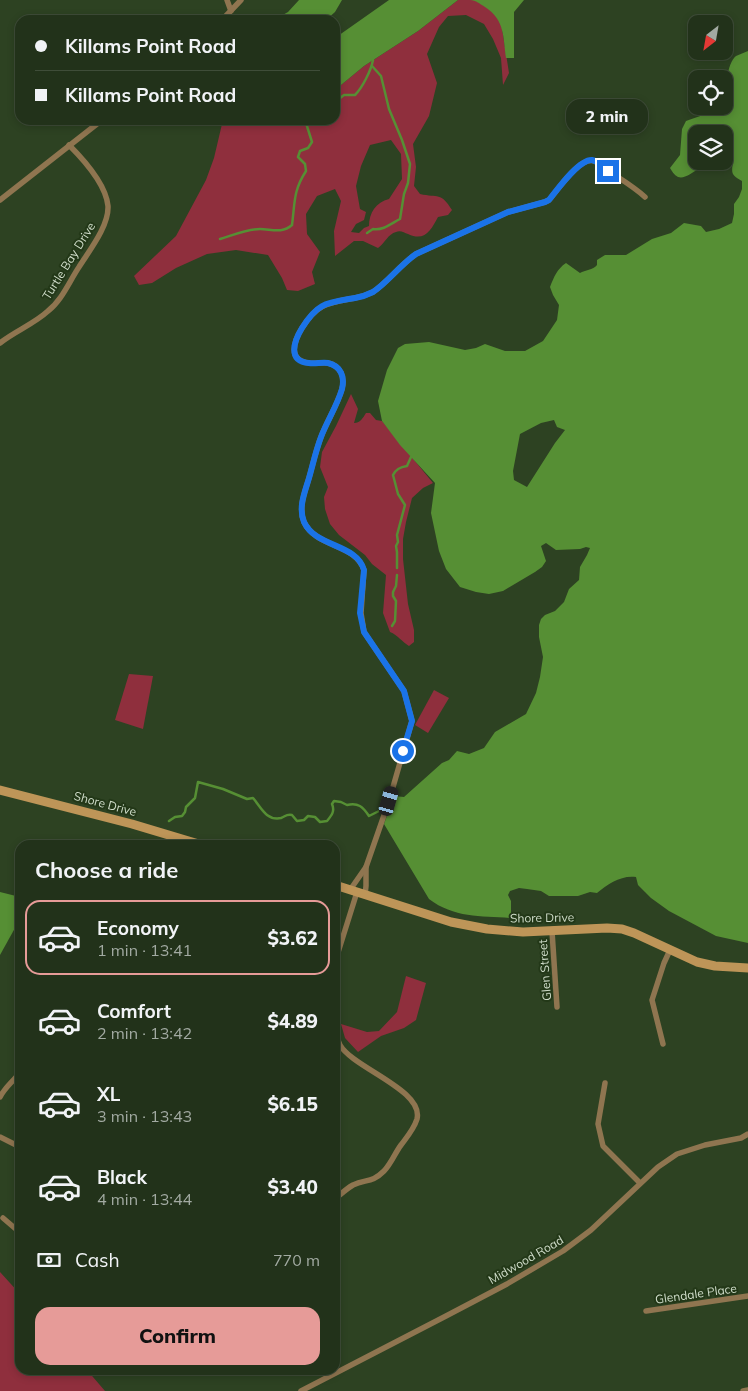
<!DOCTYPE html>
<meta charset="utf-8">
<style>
:root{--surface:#22321a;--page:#2e3e27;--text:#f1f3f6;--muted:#a2aaa2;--line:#3f4d39;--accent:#e69b98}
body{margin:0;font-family:Mulish,sans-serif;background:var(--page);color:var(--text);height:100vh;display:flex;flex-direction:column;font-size:19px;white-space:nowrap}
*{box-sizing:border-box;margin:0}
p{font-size:16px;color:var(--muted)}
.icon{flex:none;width:28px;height:28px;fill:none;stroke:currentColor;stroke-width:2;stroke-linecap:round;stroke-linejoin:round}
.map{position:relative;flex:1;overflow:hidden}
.panel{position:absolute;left:15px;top:840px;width:325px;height:535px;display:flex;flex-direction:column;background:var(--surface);border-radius:15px;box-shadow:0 2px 8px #0003,0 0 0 1px var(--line)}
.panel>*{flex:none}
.top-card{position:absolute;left:15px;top:15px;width:325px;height:110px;border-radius:15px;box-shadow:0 2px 8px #0003,0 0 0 1px var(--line);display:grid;align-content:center;height:110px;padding:0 20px;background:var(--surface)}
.needle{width:32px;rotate:211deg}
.tools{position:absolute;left:688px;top:15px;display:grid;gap:10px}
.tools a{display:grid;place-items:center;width:45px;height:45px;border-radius:10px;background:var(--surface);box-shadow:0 2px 8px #0003,0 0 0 1px var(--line);font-size:25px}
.end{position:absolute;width:22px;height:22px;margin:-11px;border:6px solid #1a73e8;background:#fff;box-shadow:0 0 0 2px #fff}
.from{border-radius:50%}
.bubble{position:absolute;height:35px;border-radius:15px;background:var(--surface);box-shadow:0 2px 8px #0003,0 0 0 1px var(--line);font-size:16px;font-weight:800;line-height:35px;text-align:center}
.car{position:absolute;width:15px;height:30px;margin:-15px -8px;border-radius:6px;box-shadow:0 0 4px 1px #0007;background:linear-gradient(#222 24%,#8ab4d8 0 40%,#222 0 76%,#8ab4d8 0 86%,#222 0)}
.top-card b{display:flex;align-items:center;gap:18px;height:48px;font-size:19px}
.top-card b+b{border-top:1px solid var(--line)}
.top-card i{width:12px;height:12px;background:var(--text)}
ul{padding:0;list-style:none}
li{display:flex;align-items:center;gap:15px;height:75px;margin:0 10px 8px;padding:0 10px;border:2px solid transparent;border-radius:15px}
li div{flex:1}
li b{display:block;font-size:19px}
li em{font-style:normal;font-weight:800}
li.active{border-color:var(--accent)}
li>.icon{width:45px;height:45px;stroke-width:1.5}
h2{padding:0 20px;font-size:22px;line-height:60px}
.pay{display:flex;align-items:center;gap:12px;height:55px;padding:0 20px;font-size:19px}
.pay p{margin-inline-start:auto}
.button{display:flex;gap:10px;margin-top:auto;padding:10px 20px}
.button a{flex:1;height:58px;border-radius:15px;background:var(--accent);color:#111;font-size:20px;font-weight:800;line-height:58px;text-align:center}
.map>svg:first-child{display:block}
.green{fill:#8f2f3d;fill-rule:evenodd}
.water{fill:#568f34;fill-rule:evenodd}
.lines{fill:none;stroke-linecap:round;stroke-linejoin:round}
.stream{stroke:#568f34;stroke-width:2.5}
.minor{stroke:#8f7550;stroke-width:5.5}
.secondary{stroke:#be9558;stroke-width:9}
.route{stroke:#1a73e8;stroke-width:6}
.labels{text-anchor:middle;stroke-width:4;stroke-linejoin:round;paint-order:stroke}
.street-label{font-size:12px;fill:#cfdcc9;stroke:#233818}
</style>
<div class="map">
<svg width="748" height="1391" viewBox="0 0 748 1391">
<rect width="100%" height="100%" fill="#2d4222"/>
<g class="green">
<path d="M458 0H475L491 10 501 22 509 73 503 85 501 58 493 39 484 24 466 15 448 16 439 27 427 54 437 83 429 116 413 144 416 167 414 186 420 194C438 198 441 192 452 210L448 215 438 217C431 230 425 242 408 234 404 233 401 230 396 232 388 234 385 243 378 248L363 241H354L335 256 334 231 341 201 335 189 317 196 306 214 307 234 320 252 312 272 315 284 298 291 287 290 282 278 268 255 236 250 207 254 176 268 152 283 139 285 134 276 176 236 206 180 214 158 222 124 226 120H335V90L364 66 418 31ZM391 140 401 154 402 179 389 199C376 202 369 213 369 226L364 228 359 233 351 232 356 224 364 220 366 212 360 209 356 186 361 166 370 145Z"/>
<path d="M351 394 358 409 354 423C360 423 363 418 366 413H370L376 420 382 421 433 483 423 488 412 498 406 522 403 539V559L408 604 414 630V642L409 646C402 642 398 635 390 632L383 613 386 575 372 564 365 555 339 535 330 524 325 509 324 497 328 487 320 467 322 452 336 426Z"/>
<path d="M129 674 153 676 143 729 115 720Z"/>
<path d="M434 690 449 698 428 733 415 725Z"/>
<path d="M406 976 426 983 416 1020 404 1028 381 1036 358 1052 345 1038 341 1024 367 1032 379 1031 397 1012Z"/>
<path d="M0 1272 20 1294V1370H87L105 1391H0Z"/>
</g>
<g class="water">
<path d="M299 0H342L335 12 326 20H274L288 12Z"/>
<path d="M389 0H458L418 31 364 66 335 90V38Z"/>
<path d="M470 0H524L514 12V58H506C503 37 505 20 485 7 480 4 476 0 470 0Z"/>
<path d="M748 51V943L716 936 669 911 651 898 638 885 636 877C621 875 608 884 597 893L590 892 578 896H549L541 891 527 889 519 888 510 891 508 895 511 901V918C481 916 454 918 429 899L384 824 394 796 404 797 442 763 449 760 457 751 469 754 484 748 495 732 526 714 536 693 540 677 543 657 539 637V625L541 619 545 615 555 611 564 602 569 589 579 580 580 567 587 555 590 548 586 547 580 549 556 550 546 543 541 546 546 561 542 567 535 572 503 591 489 594 476 592 460 587 446 569 439 551 431 513 435 483 400 445 382 421 378 401 387 370 398 348 405 344 429 342 465 350 476 348 485 344 505 351H525L543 341 557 320 559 305 553 295 550 287C554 277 557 269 566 263L580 273C585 270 593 270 597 265V260L605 255H626L652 239 671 233 684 223 701 226 706 232 719 229 732 223 734 214V204L739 197 742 189V181C732 175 731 174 733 163 723 165 705 165 697 170 691 173 685 179 678 177 674 175 672 171 670 168L680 155 682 129 686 121C697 117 710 114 718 106H724C724 95 727 62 736 56 740 54 744 53 748 51ZM696 134H724V161H696ZM554 420 557 427 565 430 555 443 527 487 514 480 513 471 520 434 541 423Z"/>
<path d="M0 892 20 897V919L0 955Z"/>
</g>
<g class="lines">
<g class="stream">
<path d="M335 102 344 95H355C362 88 371 71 373 60"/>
<path d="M367 233 373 229C383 231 392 223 400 219L404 194 408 183 410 164 402 140 389 109 381 76 372 66"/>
<path d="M220 239C233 235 247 229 260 229 271 229 282 234 292 225 295 203 293 191 306 171L305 164 298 157 300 151 308 148 312 142 306 123 307 120"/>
<path d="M397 568V552L396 546 398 542 397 535 405 505 398 494 393 475C396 469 400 467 407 466L411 457"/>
<path d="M392 626 395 621 396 601 393 596V592L396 586 397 575"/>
<path d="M169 821 175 817 182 816 185 812 186 807 195 798 198 782 223 789 247 799 253 798C261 807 266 821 281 818 286 816 286 814 292 815L297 821 304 820 308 816 315 817 320 822 327 821C332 815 335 811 332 804L334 801 341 802 347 805C358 802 363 807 369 816L381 810"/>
</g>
<g class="minor">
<path d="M227 0 231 11"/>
<path d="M222 20 241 0"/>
<path d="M0 200 102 120"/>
<path d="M0 343C15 331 34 324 48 311 62 300 69 282 79 267 89 251 109 226 108 206 106 185 83 159 69 145"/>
<path d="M350 890 366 867"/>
<path d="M365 895 366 886V867L389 801 412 721 404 691 364 632 361 613 364 570C355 543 316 548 304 522 298 507 305 492 309 478 313 464 316 450 321 437 327 421 337 406 342 389 345 377 341 366 328 363 322 362 315 364 309 363 287 360 294 341 302 328 318 303 328 303 355 298 361 297 367 295 373 292 388 282 400 265 416 254L508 212 545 202 549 200C558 190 580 156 594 161 600 163 605 169 610 172 622 180 634 187 645 197"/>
<path d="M552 931 557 1007"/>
<path d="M335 962 357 892"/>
<path d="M335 1011C336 1023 334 1034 340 1045 353 1068 424 1090 417 1119 414 1129 407 1137 401 1145 395 1153 391 1164 384 1171 372 1183 366 1179 353 1185 346 1189 341 1194 335 1199"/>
<path d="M663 1044 652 1000 664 963 670 950"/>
<path d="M605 1083 598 1124 603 1146 640 1183"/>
<path d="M0 1097C5 1087 14 1081 20 1072"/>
<path d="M0 1137 20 1147"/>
<path d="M3 1218 17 1230 20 1235"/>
<path d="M646 1311 748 1296"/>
<path d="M301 1391 446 1316 507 1284 563 1251 591 1230 658 1167 677 1154 705 1145 741 1138 748 1134"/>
<path d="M743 1391 748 1390"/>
</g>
<g class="secondary">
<path d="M0 790 132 824 202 845"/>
<path d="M335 885 451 922 487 929 523 932 607 928 622 929 634 933 697 962 715 966 748 968"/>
</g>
</g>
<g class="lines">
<path class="route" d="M403 751 412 721 404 691 364 632 360 613 364 570C356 543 316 548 304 522 298 507 305 492 309 478 313 464 316 450 321 437 327 421 337 406 342 389 345 377 341 366 328 363 322 362 315 364 309 363 287 361 294 341 302 328 318 302 327 303 355 298 361 297 367 295 373 292 388 282 400 265 416 254L508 212 545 202 549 200C557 190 579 159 592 160 598 161 603 167 608 171"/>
</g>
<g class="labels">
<g class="street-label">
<text transform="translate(69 261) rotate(-58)" y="4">Turtle Bay Drive</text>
<text transform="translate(105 804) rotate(15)" y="4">Shore Drive</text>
<text transform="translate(542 918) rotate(-1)" y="4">Shore Drive</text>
<text transform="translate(545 970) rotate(-94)" y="4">Glen Street</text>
<text transform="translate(526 1260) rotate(-30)" y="4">Midwood Road</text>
<text transform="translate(696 1294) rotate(-8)" y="4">Glendale Place</text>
</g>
</g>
</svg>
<div class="tools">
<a><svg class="needle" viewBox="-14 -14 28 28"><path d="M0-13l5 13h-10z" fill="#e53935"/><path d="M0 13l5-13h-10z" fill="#a2aaa2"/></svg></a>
<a><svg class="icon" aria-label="locate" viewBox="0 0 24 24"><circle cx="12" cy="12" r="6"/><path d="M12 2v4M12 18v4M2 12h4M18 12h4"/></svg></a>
<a><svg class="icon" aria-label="layers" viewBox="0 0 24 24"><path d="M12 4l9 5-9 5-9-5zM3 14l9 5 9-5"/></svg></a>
</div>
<i class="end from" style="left:403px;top:751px"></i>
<i class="end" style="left:608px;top:171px"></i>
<div class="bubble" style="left:566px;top:99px;width:82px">2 min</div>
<i class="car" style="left:389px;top:801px;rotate:16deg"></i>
<div class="top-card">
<b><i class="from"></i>Killams Point Road</b>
<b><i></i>Killams Point Road</b>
</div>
<section class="panel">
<h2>Choose a ride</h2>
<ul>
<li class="active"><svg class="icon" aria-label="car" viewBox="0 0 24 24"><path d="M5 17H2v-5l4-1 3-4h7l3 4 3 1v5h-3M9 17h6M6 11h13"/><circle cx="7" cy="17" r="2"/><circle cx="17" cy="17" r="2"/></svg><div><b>Economy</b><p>1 min · 13:41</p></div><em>$3.62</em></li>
<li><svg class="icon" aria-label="car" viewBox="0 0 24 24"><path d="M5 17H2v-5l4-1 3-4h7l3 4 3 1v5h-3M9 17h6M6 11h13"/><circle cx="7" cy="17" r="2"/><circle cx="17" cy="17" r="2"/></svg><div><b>Comfort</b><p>2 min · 13:42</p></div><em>$4.89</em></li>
<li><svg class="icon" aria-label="car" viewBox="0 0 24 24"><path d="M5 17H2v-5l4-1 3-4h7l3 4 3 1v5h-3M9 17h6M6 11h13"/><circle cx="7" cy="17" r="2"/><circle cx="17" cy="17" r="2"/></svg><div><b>XL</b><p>3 min · 13:43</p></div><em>$6.15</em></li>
<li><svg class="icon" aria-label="car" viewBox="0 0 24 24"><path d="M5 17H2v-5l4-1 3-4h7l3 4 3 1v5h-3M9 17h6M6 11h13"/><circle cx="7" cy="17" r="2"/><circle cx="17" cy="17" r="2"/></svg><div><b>Black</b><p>4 min · 13:44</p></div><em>$3.40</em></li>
</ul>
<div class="pay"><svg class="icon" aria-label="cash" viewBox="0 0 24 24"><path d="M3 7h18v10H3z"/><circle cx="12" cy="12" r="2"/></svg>Cash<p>770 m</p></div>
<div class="button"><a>Confirm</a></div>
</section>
</div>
